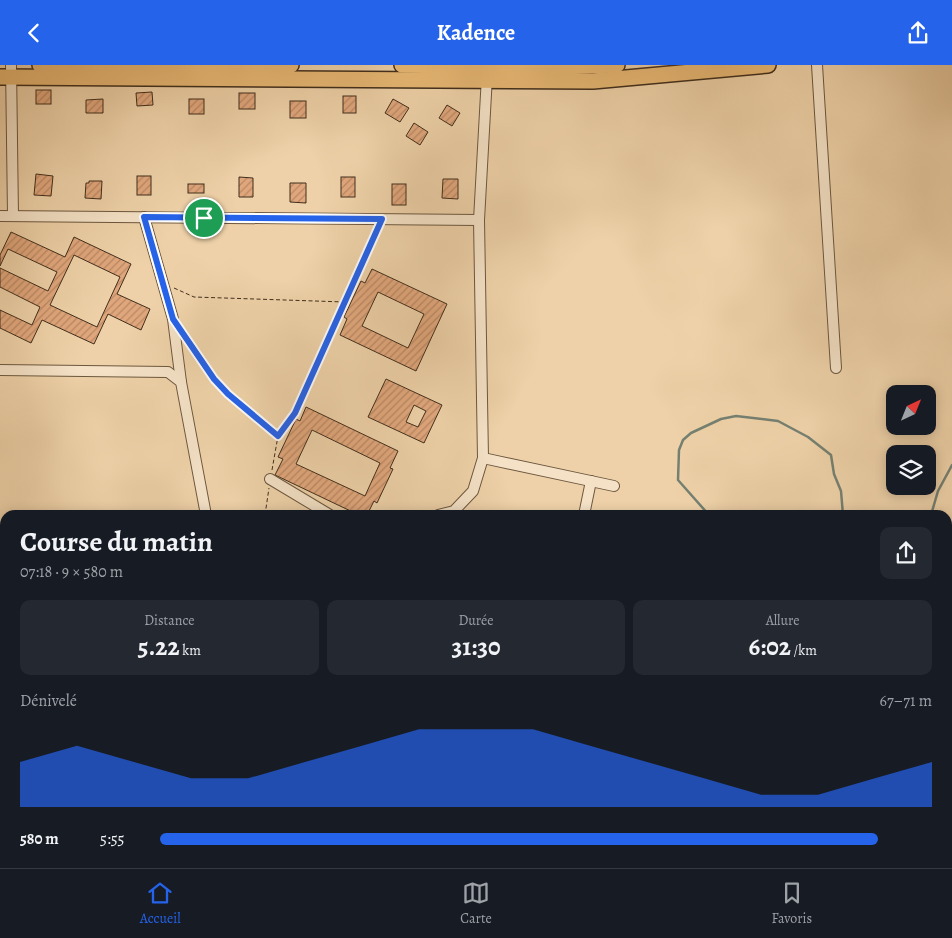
<!DOCTYPE html>
<html lang="fr">
<meta charset="utf-8">
<style>
body{margin:0;font-family:Alegreya,serif;background:#242831;color:#f1f3f6;height:100vh;display:flex;flex-direction:column;font-size:19px;white-space:nowrap}
*{box-sizing:border-box;margin:0}
p{font-size:16px;color:#9ea1a6}
.icon{flex:none;width:28px;height:28px;fill:none;stroke:currentColor;stroke-width:2;stroke-linecap:round;stroke-linejoin:round}
.map{position:relative;flex:1;overflow:hidden}
.details{position:absolute;left:0px;top:445px;width:952px;height:359px;display:flex;flex-direction:column;background:#171b24;border-radius:15px 15px 0 0;box-shadow:0 2px 12px #0003}
.details>*{flex:none}
.needle{width:32px;rotate:43deg}
.fabs{position:absolute;left:886px;top:320px;display:grid;gap:10px}
.fabs a{display:grid;place-items:center;width:50px;height:50px;border-radius:10px;background:#171b24;box-shadow:0 2px 12px #0003;font-size:25px}
.pin{position:absolute;display:grid;place-items:center;width:42px;height:42px;color:#fff;margin:-21px;border:2px solid #fff;border-radius:50%;box-shadow:0 1px 5px #0007}
.round{display:grid;place-items:center;flex:none;width:52px;height:52px;border-radius:10px;background:#242831}
.summary{display:flex;align-items:center;justify-content:space-between;height:85px;padding:0 20px}
h1{font-size:28px;font-weight:600;line-height:38px}
.metrics{display:grid;grid-template-columns:repeat(3,1fr);gap:8px;height:85px;padding:5px 20px}
.metrics div{display:grid;align-content:center;border-radius:10px;background:#242831;text-align:center}
.metrics b{font-size:25px;font-weight:600}
.metrics small{font-size:14px;font-weight:400}
.metrics p{font-size:14px}
.chart{height:140px;padding:10px 20px}
.chart p{display:flex;justify-content:space-between}
.chart svg{width:100%;height:90px;margin-top:5px;fill:#2563eb;opacity:.7}
ul{padding:0 20px;list-style:none;font-size:16px}
li{display:grid;grid-template-columns:80px 60px 1fr;align-items:center;height:38px}
li i{height:12px;border-radius:6px;background:#2563eb}
header{display:flex;justify-content:space-between;align-items:center;height:65px;padding:0 20px;background:#2563eb;color:#fff;font-size:22px;font-weight:600}
.menu{display:flex;justify-content:space-around;align-items:center;height:70px;border-top:1px solid #363941;background:#171b24;font-size:14px;color:#9ea1a6}
.menu a{display:grid;justify-items:center;gap:2px}
.menu .on{color:#2563eb}
.map>svg:first-child{display:block}
</style>
<header><svg class="icon" aria-label="back" viewBox="0 0 24 24"><path d="M15 5l-7 7 7 7"/></svg>Kadence<svg class="icon" aria-label="share" viewBox="0 0 24 24"><path d="M12 15V3M7 8l5-5 5 5M5 13v7h14v-7"/></svg></header>
<div class="map">
<svg width="952" height="803" viewBox="0 0 952 803">
<defs>
<pattern id="building-hatch" width="6" height="6" patternUnits="userSpaceOnUse" patternTransform="scale(1.25)"><rect width="6" height="6" fill="#e1a77c"/><path d="M-1 1l2-2M0 6l6-6M5 7l2-2" fill="none" stroke="#b88865"/></pattern>
</defs>
<rect width="100%" height="100%" fill="#eed1a8"/>
<filter id="stains"><feTurbulence type="fractalNoise" baseFrequency=".004" numOctaves="4"/><feColorMatrix values="0 0 0 0 .2 0 0 0 0 .09 0 0 0 0 .02 0 0 0 .5 -.17"/></filter>
<radialGradient id="worn" r=".72"><stop offset=".6" stop-color="#630" stop-opacity="0"/><stop offset="1" stop-color="#630" stop-opacity=".3"/></radialGradient>
<g fill="none" stroke-linecap="round" stroke-linejoin="round">
<g stroke="#758072" stroke-width="2.5">
<polyline points="709,450 678,415 679,385 683,375 691,368 721,354 736,351 778,356 808,372 831,390 834,409 841,426 843,450"/>
<polyline points="931,450 938,426 952,400"/>
<polyline points="272,803 272,799"/>
</g>
</g>
<g fill="url(#building-hatch)" stroke="#402e1c" fill-rule="evenodd">
<rect x="36" y="25" width="15" height="14"/>
<polygon points="152,27 153,40 137,41 136,28"/>
<rect x="239" y="28" width="16" height="16"/>
<rect x="343" y="31" width="13" height="17"/>
<polygon points="103,34 103,48 86,48 86,35"/>
<rect x="189" y="34" width="15" height="15"/>
<polygon points="393,34 409,43 400,57 385,48"/>
<rect x="290" y="36" width="16" height="17"/>
<polygon points="447,40 460,48 452,61 439,53"/>
<polygon points="414,58 428,67 420,80 406,71"/>
<polygon points="36,109 53,111 51,131 34,130"/>
<rect x="137" y="111" width="14" height="19"/>
<polygon points="239,112 253,113 253,132 239,132"/>
<rect x="341" y="112" width="14" height="20"/>
<polygon points="443,114 458,114 458,134 442,133"/>
<polygon points="89,116 102,116 101,134 85,133 86,118 89,118"/>
<polygon points="290,118 306,118 306,138 290,137"/>
<rect x="188" y="119" width="16" height="9"/>
<rect x="392" y="119" width="14" height="21"/>
<path d="M11 167 65 192 74 172 131 199 117 229 150 244 141 265 108 249 94 279 42 255 31 278 0 263V245L32 260 40 242 0 222V203L48 226 57 207 8 184 0 201V190ZM74 190 120 212 97 262 50 240Z"/>
<path d="M372 204 447 239 416 306 340 270 347 254 344 252 361 216 365 218ZM378 227 424 249 408 283 362 261Z"/>
<path d="M386 314 442 340 424 378 368 352ZM414 340 426 346 418 362 406 357Z"/>
<path d="M306 342 398 386 390 403 393 404 377 438 374 436 367 450H359L275 410 283 394 278 392 296 354 300 356ZM312 365 380 398 365 431 296 399Z"/>
<rect x="0" y="499" width="5" height="8"/>
</g>
<g fill="none" stroke-linecap="round" stroke-linejoin="round">
<g stroke="#6c573f" stroke-width="12">
<g id="minor">
<polyline points="11,0 13,151"/>
<polyline points="817,0 836,303"/>
<polyline points="0,151 479,155"/>
<polyline points="144,152 173,254 181,317"/>
<polyline points="0,305 168,307 181,317 206,450"/>
<polyline points="483,393 614,421"/>
<polyline points="270,414 330,450"/>
<polyline points="438,450 454,446 473,426 483,393 479,155 487,11"/>
<polyline points="584,450 591,416"/>
<polyline points="0,542 5,542"/>
<polyline points="318,799 319,803"/>
<polyline points="651,803 682,799"/>
</g>
</g>
<g stroke="#402e1c" stroke-width="18">
<g id="primary">
<polyline points="40,0 291,0"/>
<polyline points="402,0 530,3 617,0"/>
<polyline points="0,12 593,16 768,0"/>
</g>
</g>
<g stroke="#402e1c" stroke-width="1" stroke-dasharray="4 2.5" stroke-linecap="butt">
<polyline points="174,223 194,232 345,237"/>
<polyline points="185,271 214,314 229,329 276,370"/>
<polyline points="272,405 278,371 295,348 378,163"/>
<polyline points="265,450 269,423"/>
</g>
<use href="#minor" stroke="#f4e1c6" stroke-width="10"/>
<use href="#primary" stroke="#e7b874" stroke-width="15"/>
</g>
<g fill="none" stroke-linecap="round" stroke-linejoin="round">
<g stroke="#fff" stroke-width="10">
<polygon id="route" points="144,152 382,154 295,348 278,371 228,329 214,314 173,254"/>
</g>
<use href="#route" stroke="#2563eb" stroke-width="6"/>
</g>
<rect width="100%" height="100%" filter="url(#stains)"/>
<rect width="100%" height="100%" fill="url(#worn)"/>
</svg>
<div class="fabs">
<a><svg class="needle" viewBox="-14 -14 28 28"><path d="M0-13l5 13h-10z" fill="#e53935"/><path d="M0 13l5-13h-10z" fill="#9ea1a6"/></svg></a>
<a><svg class="icon" aria-label="layers" viewBox="0 0 24 24"><path d="M12 4l9 5-9 5-9-5zM3 14l9 5 9-5"/></svg></a>
</div>
<div class="pin" style="left:204px;top:153px;background:#1e9e55"><svg class="icon" aria-label="arrive" viewBox="0 0 24 24"><path d="M6 21V4h12l-3 4 3 4H6"/></svg></div>
<section class="details">
<div class="summary"><div><h1>Course du matin</h1><p>07:18 · 9 × 580 m</p></div><a class="round"><svg class="icon" aria-label="share" viewBox="0 0 24 24"><path d="M12 15V3M7 8l5-5 5 5M5 13v7h14v-7"/></svg></a></div>
<div class="metrics">
<div><p>Distance</p><b>5.22<small> km</small></b></div>
<div><p>Durée</p><b>31:30</b></div>
<div><p>Allure</p><b>6:02<small> /km</small></b></div>
</div>
<div class="chart"><p><span>Dénivelé</span>67–71 m</p>
<svg viewBox="0 0 160 44" preserveAspectRatio="none"><path d="M0 44V22L10 14L20 22L30 30L40 30L50 22L60 14L70 6L80 6L90 6L100 14L110 22L120 30L130 38L140 38L150 30L160 22V44z"/></svg>
</div>
<ul>
<li><b>580 m</b>5:55<i style="width:93%"></i></li>
</ul>
</section>
</div>
<nav class="menu">
<a class="on"><svg class="icon" aria-label="home" viewBox="0 0 24 24"><path d="M3 11l9-7 9 7M6 9v11h12V9"/></svg>Accueil</a>
<a><svg class="icon" aria-label="map" viewBox="0 0 24 24"><path d="M3 6l6-2 6 2 6-2v14l-6 2-6-2-6 2zM9 4v14M15 6v14"/></svg>Carte</a>
<a><svg class="icon" aria-label="saved" viewBox="0 0 24 24"><path d="M7 4h10v16l-5-4-5 4z"/></svg>Favoris</a>
</nav>
